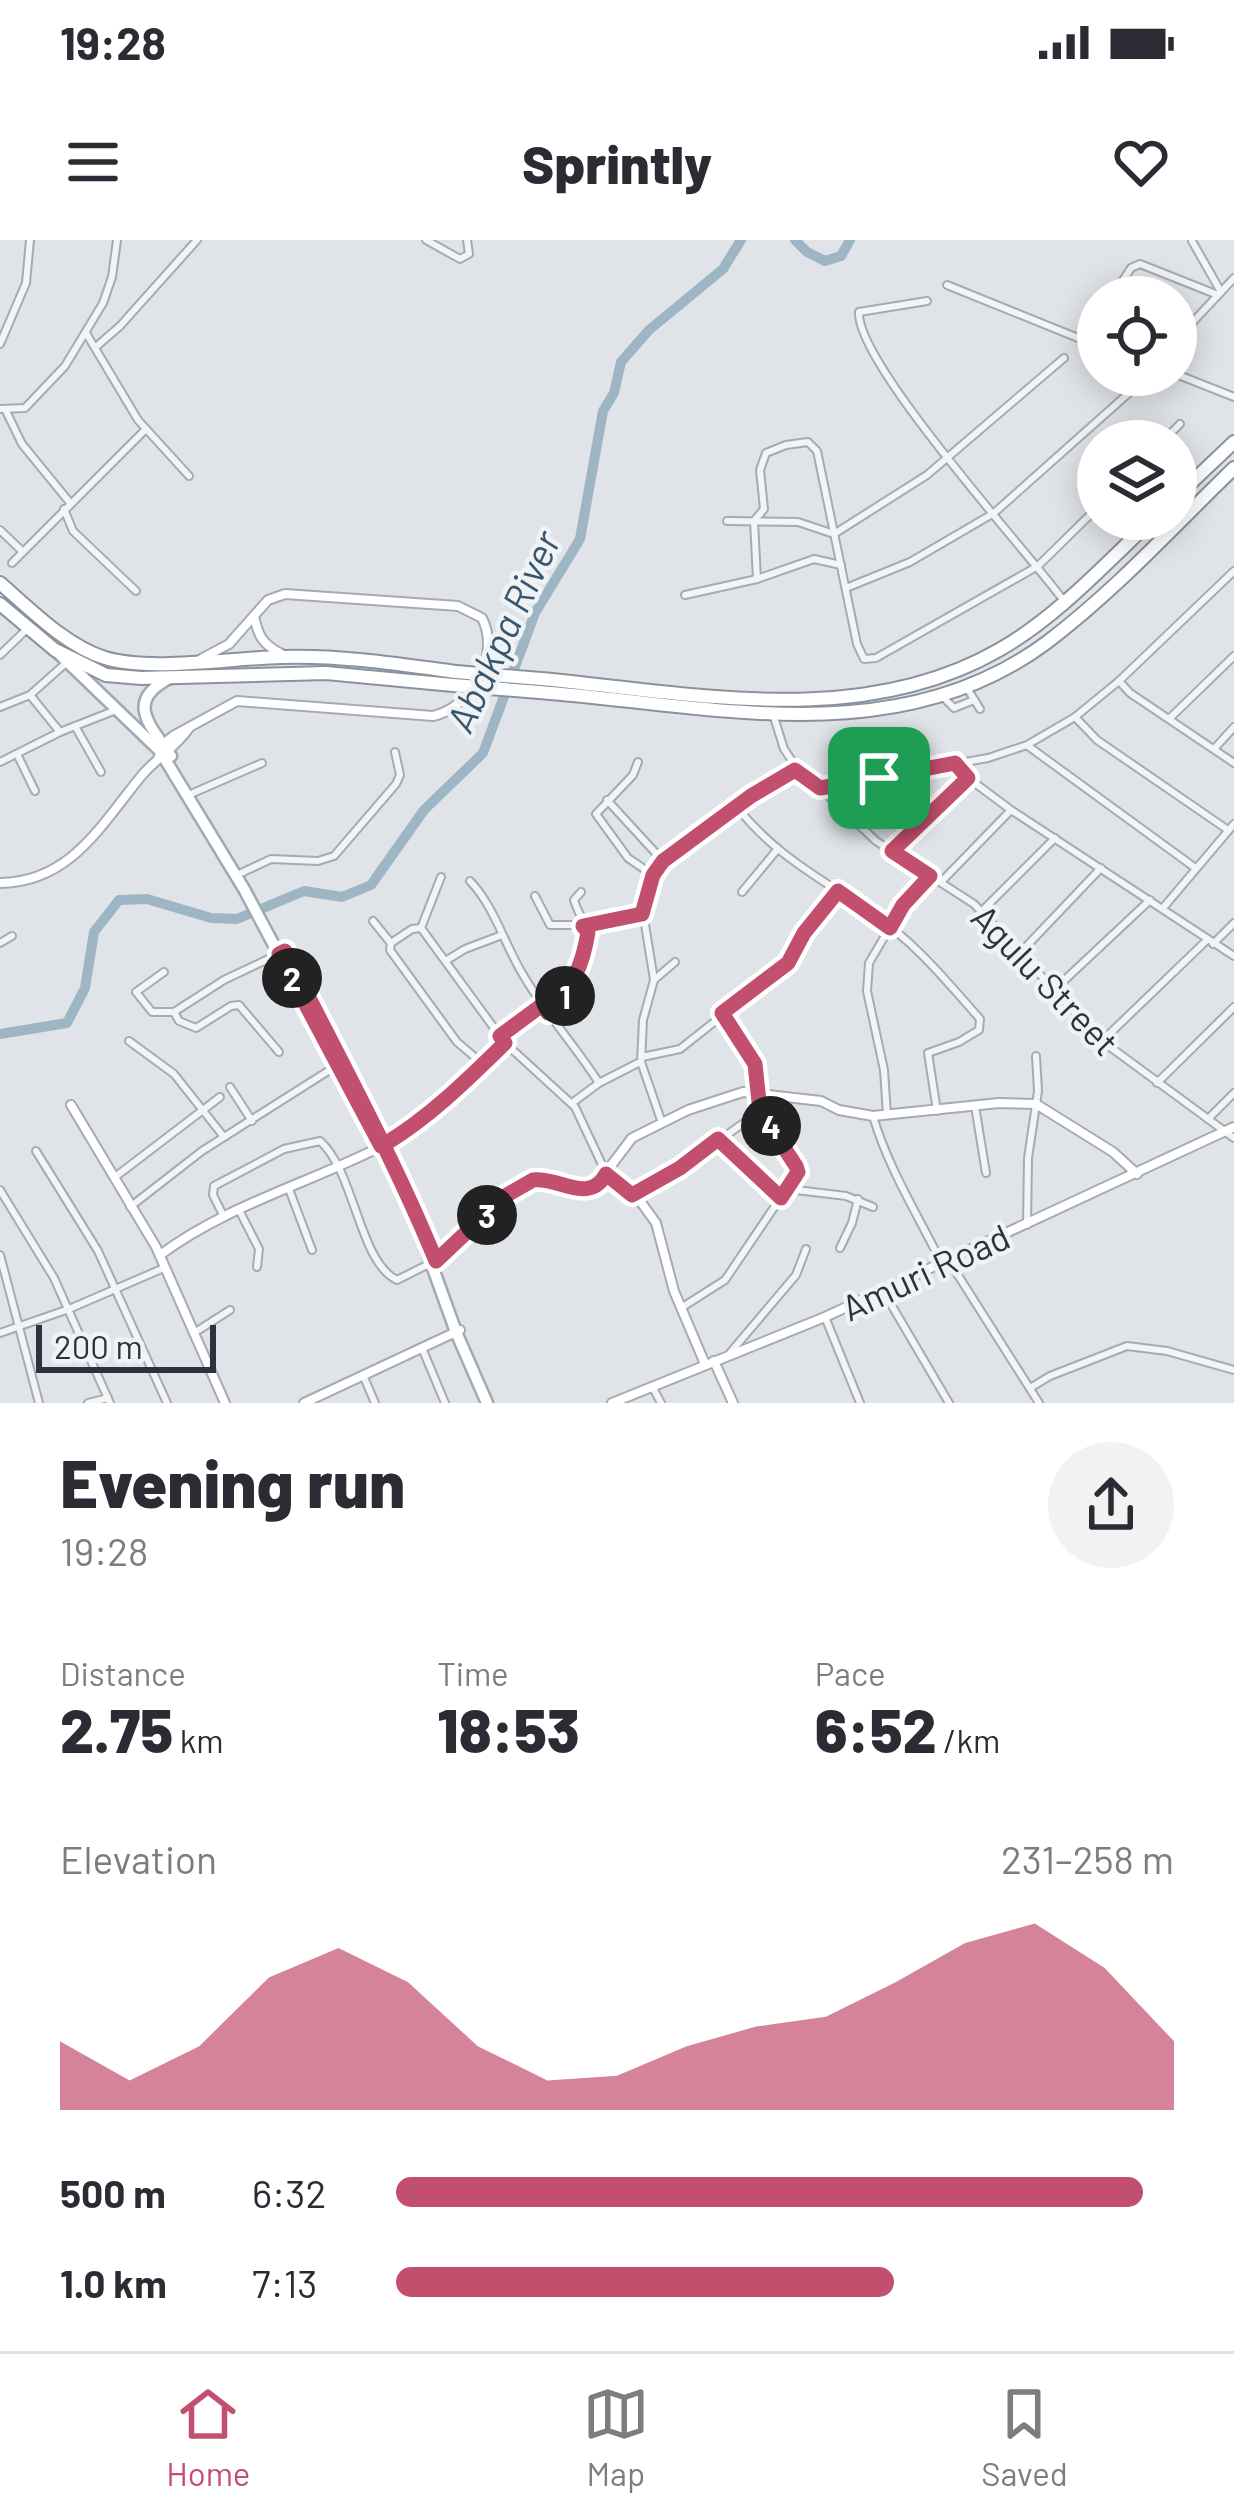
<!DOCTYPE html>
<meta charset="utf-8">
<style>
body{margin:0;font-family:Barlow,sans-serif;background:#f2f2f3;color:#2b2b33;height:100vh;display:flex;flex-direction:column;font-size:45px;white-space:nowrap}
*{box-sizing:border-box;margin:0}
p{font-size:39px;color:#7c7c81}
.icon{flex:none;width:66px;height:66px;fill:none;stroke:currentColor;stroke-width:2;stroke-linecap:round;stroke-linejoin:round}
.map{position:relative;height:1163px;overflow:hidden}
.sheet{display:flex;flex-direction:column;background:#fff;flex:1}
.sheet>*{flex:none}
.fabs{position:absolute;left:1077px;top:36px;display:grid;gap:24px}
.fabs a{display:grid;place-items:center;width:120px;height:120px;border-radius:50%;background:#fff;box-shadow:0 6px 30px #0003;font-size:60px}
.scale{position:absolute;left:36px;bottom:30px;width:180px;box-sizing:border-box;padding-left:12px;border:6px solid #2a333e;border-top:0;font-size:33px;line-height:42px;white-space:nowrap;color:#2a333e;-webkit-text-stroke:9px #eff3f5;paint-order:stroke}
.pin{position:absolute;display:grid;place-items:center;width:102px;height:102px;color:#fff;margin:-51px;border-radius:24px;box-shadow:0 6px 18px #0006}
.km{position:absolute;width:60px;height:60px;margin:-30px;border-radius:50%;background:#222;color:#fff;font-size:33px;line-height:60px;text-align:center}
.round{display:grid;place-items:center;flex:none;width:126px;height:126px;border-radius:63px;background:#f2f2f3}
.overview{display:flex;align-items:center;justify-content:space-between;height:204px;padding:0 60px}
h1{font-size:66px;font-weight:800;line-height:90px}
.stats{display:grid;grid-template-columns:repeat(3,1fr);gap:18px;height:204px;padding:12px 60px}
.stats div{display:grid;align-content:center}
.stats b{font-size:60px;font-weight:800}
.stats small{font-size:33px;font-weight:400}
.stats p{font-size:33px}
.chart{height:336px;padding:24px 60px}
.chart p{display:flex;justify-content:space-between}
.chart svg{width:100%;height:216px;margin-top:12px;fill:#c24f6e;opacity:.7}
ul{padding:0 60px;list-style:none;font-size:39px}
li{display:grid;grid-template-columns:192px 144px 1fr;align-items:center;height:90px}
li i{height:30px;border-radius:15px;background:#c24f6e}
.status{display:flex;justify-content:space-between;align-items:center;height:84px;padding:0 60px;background:#fff;direction:ltr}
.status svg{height:33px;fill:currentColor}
header{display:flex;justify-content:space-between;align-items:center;height:156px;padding:0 60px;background:#fff;font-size:54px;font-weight:800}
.menu{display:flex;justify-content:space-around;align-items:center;height:168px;border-top:3px solid #e1e1e2;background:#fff;font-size:33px;color:#7c7c81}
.menu a{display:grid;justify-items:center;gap:6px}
.menu .on{color:#c24f6e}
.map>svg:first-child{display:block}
</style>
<div class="status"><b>19:28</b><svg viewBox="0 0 49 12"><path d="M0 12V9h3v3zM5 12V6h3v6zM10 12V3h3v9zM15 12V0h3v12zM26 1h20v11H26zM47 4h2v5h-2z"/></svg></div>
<header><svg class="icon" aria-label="menu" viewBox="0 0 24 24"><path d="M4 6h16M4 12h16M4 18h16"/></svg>Sprintly<svg class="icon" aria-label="heart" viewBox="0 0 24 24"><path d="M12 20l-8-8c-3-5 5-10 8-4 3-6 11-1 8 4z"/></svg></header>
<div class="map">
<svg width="1234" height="1163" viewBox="0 0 1234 1163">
<rect width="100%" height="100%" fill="#e0e4e8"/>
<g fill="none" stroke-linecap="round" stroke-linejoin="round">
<g stroke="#9eb5c5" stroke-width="10">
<polyline points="795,0 807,12 825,21 841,16 850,0"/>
<polyline points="0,794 67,783 85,748 94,692 119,660 147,659 211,678 237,679 304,651 342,657 371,645 424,570 483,513 535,373 580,299 603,171 614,153 621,122 649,90 723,29 741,0"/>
</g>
<g stroke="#a6abb2" stroke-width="10">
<g id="street">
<polyline points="426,0 460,19 469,14 467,0"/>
<polyline points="1192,1 1221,52"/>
<polyline points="947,45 1098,106"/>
<polyline points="1112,57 1131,28 1140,24 1218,55"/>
<path d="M927 61 859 72C856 123 1026 310 1064 361"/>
<polyline points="86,93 138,180 189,236"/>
<polyline points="1083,100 1098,78"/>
<polyline points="1176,100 1234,38"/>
<polyline points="0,104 26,43 30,0"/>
<polyline points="97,106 120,86 197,0"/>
<polyline points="1176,134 1234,157"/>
<polyline points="0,169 25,168 65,126 103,63 112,37 117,0"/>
<polyline points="6,171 22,204 71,264"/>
<polyline points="1163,201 1180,184"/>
<polyline points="64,269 73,291 136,351"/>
<polyline points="727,281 798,282 834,294"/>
<polyline points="0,290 22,311"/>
<polyline points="834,294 927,235 1064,118"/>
<polyline points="12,323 146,189"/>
<polyline points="757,339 754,281 764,269 760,230 766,213 786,205 808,202 817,211 857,404 864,419 876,418 1038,326 1098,267"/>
<polyline points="846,348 910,322 994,273 1139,144"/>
<polyline points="685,355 757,339 814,319 841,325"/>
<polyline points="0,415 28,388"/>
<polyline points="1119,441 1130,453 1234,523"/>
<polyline points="967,448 980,469"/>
<polyline points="30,455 60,492"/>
<polyline points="943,457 954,468 974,460"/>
<polyline points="0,467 30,455 66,423"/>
<polyline points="773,474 784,509 805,540 820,548 876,601 974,664 1102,801 1234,898"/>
<polyline points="1075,477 1097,500 1228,590"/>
<polyline points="1170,478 1234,416"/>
<polyline points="75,486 101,532"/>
<polyline points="1028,506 1194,627"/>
<polyline points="1214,509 1234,487"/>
<polyline points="17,514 35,551"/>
<polyline points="0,522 60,492 116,470"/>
<polyline points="638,522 633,535 596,574 628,618 653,635"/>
<polyline points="956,524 968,538 1011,570 1234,716"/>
<polyline points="820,548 988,518 1027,505 1075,477 1119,441 1234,331"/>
<polyline points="193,553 262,523"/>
<polyline points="607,560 663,621"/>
<path d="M737 567C775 616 824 640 874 675 915 702 948 743 980 779L979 790 959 802 928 813 937 871"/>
<polyline points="893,612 968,539"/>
<polyline points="237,635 271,619 318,621 334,616 396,544 400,535 395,512"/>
<path d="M470 641C494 666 504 703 522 733 544 772 575 805 599 843"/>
<polyline points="942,641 1010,571"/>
<polyline points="742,652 776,611"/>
<polyline points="535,656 550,685 591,685 642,674"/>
<polyline points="1163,668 1234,584"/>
<polyline points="982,671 1055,598"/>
<polyline points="373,681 390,702"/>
<polyline points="421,688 441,637"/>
<polyline points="0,703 12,696"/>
<polyline points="1213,704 1234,683"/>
<polyline points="1019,714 1101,628"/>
<polyline points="447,720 465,709 502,695"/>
<polyline points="164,732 136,752 152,772 174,772 224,740 285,711"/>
<polyline points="654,740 675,722"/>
<polyline points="1054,750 1150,660"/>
<polyline points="174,772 179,781 196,788 231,766 239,765 279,812"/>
<path d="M549 773C568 755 589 724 587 696 587 686 577 671 574 660L581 652"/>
<polyline points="500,797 541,766"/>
<polyline points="129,801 174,834 224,897"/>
<polyline points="1102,801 1207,700"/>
<polyline points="642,817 680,809 775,734 796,713 804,693 838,651"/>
<polyline points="483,824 457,802 390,710 391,703 412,689 421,688 505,803 575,867 606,933"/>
<polyline points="1157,843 1234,767"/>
<polyline points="230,847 252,881"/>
<polyline points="572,863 599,843 640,822"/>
<polyline points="975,866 986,933"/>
<polyline points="887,875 884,830 867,751 869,723 903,665 930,637"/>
<path d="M873 876C888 928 918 975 942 1024"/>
<polyline points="1208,879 1234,853"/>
<polyline points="662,883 641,822 643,780 654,740 642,666 653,635 663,621 706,589 795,529"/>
<polyline points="719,899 781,958"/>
<polyline points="385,904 451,857 505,803"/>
<polyline points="36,911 98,1011 167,1163"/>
<polyline points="115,937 220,857"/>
<polyline points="289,949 312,1010"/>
<polyline points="788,949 846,956 873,967"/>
<polyline points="0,950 54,1038 110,1163"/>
<polyline points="633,954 680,929 760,871"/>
<polyline points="130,967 202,911 344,821"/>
<polyline points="239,970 259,1009 257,1027"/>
<path d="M224 977 213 955 214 946 284 909 320 901C355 932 359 1022 397 1040L429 1024"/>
<polyline points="1027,985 1028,918 1038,851 1036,816"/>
<polyline points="840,1008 852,983 858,959"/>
<polyline points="0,1015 39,1163"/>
<polyline points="949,1021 1039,1163"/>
<polyline points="882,1049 949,1163"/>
<polyline points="681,1068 725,1040 798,932 793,917 760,871 755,824 722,773"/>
<polyline points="825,1077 860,1163"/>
<polyline points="0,1093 69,1069 164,1028"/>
<polyline points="194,1093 230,1070"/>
<polyline points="422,1108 445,1163"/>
<polyline points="730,1113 796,1035 806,1009"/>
<polyline points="363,1135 375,1163"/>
<polyline points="652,1146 661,1163"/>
<polyline points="1030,1148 1050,1136 1127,1106 1167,1111 1234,1130"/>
<polyline points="88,1163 108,1158"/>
</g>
</g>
<g stroke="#a6abb2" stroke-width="12">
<g id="secondary">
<path d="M254 376C258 396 263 405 282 414"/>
<path d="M158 519 163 504 173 496 237 461 433 476C472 467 501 415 482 378L458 366 285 354 268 360 229 404 201 419"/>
<path d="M0 643C72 642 102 583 143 534 158 517 176 507 189 488"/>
<polyline points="71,865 156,1007 225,1163"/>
<polyline points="606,934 638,958 656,983 674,1051 705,1124"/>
<path d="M160 1015C227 965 310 943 384 905"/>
<path d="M436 1021C465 1001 503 943 539 939 558 937 574 952 594 948L632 898 688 870 743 852 821 861 839 870 873 876 999 863 1036 864 1113 912 1137 934"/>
<polyline points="714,1121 733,1163"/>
<polyline points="304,1163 460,1090"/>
<polyline points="612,1163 825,1077 1234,887"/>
</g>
</g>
<g stroke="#a0aab2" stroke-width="15">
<g id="primary">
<polyline points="55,410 160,511 244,649 381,906 421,995 456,1092 487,1163"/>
<path d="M171 516C149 484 124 460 172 437"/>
</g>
</g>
<g stroke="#89939d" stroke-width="16">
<g id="highway">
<polyline points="1176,257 1234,202"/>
<path d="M0 343C30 369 66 406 105 418 151 432 231 418 281 417 339 415 398 424 456 432"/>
<polyline points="0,364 55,410 106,435 141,438 326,433 453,445"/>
<path d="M541 439C692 453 860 490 999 410 1057 377 1105 324 1153 279"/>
<path d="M539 452C710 465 896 514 1046 403 1114 352 1173 287 1234 228"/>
</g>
</g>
<use href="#street" stroke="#f2f4f6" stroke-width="6"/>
<use href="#secondary" stroke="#fff" stroke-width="8"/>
<use href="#primary" stroke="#fff" stroke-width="10"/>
<use href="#highway" stroke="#fff" stroke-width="12"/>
<g stroke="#89939d" stroke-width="16" stroke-linecap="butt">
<g id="highway-bridge">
<polyline points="456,432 541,439"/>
<polyline points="453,445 539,452"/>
</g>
</g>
<use href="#highway-bridge" stroke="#fff" stroke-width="12"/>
</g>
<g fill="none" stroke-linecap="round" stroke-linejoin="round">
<g stroke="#fff" stroke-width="24">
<path id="route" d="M879 538 820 548 795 530 751 556 663 621 653 635 642 674 583 686 588 692C583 724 572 750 548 773L542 765 500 796 505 803C467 840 431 876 385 904L381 906 279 714 285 711C337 814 392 914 436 1021L505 956 533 940C560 937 589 965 606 934L632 955 680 928 718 899 781 958 798 932 796 926 760 871 755 824 722 773 788 723 804 693 838 651 890 688 903 665 930 636 892 611 968 538 955 523 879 538"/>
</g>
<use href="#route" stroke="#c24f6e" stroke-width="15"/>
</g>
<g text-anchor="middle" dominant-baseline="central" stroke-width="9" stroke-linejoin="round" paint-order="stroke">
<g font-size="36" fill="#2a333e" stroke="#eff3f5">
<text transform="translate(1046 739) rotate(46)">Agulu Street</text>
<text transform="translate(925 1031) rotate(-25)">Amuri Road</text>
</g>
<g font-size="39" font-style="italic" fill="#38566e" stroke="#eff3f5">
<text transform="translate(502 391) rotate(-65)">Abakpa River</text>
</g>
</g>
</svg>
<div class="fabs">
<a><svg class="icon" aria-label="locate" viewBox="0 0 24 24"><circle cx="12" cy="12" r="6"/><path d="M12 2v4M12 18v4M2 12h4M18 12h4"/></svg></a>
<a><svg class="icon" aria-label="layers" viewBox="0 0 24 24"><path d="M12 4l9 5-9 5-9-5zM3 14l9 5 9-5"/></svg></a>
</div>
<div class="scale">200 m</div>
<div class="pin" style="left:879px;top:538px;background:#1e9e55"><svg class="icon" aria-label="arrive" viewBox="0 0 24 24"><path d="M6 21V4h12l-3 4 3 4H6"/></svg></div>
<b class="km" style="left:565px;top:756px">1</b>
<b class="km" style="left:292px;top:738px">2</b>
<b class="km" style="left:487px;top:975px">3</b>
<b class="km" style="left:771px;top:886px">4</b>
</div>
<section class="sheet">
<div class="overview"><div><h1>Evening run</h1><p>19:28</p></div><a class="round"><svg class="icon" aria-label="share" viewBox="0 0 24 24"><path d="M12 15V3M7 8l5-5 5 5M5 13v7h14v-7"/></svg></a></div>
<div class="stats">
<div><p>Distance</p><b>2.75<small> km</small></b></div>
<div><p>Time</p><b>18:53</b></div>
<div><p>Pace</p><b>6:52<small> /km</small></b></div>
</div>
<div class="chart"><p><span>Elevation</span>231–258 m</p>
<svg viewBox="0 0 160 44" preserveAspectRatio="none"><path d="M0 44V30L10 38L20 31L30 17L40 11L50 18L60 31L70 38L80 37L90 31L100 27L110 25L120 18L130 10L140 6L150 15L160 30V44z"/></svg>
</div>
<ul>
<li><b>500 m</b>6:32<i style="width:96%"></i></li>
<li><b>1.0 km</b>7:13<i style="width:64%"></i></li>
</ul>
</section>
<nav class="menu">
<a class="on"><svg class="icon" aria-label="home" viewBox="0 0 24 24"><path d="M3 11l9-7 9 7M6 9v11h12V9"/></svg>Home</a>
<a><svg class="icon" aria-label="map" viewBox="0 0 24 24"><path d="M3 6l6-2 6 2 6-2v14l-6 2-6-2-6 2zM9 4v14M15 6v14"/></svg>Map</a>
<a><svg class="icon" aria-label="saved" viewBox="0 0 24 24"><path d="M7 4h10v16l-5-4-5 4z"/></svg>Saved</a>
</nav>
